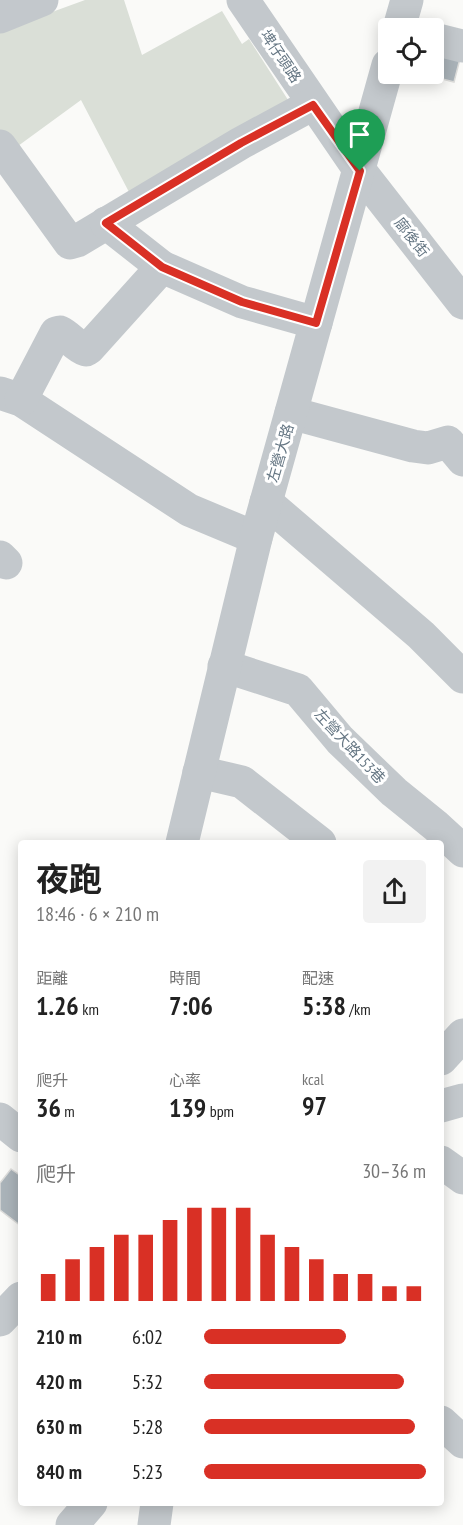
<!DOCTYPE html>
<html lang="zh-TW">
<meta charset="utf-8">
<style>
body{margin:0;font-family:"PT Sans Narrow","Noto Sans TC",sans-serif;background:#f2f2f2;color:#222;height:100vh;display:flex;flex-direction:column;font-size:22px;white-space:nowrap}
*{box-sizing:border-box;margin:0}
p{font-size:20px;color:#767676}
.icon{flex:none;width:33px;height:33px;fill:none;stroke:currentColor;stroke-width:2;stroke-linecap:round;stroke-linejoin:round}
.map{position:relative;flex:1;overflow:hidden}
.side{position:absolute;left:18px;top:840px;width:426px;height:666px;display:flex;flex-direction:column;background:#fff;border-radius:6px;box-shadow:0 3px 15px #0003}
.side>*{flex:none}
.controls{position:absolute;left:378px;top:18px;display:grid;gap:12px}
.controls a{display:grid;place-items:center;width:66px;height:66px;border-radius:6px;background:#fff;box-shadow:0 3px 15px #0003;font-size:30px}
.pin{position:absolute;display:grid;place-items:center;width:51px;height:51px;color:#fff;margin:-62px -26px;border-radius:50% 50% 50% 0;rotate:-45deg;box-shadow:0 0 6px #0007}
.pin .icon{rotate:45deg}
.round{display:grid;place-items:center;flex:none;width:63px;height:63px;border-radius:6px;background:#f2f2f2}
.headline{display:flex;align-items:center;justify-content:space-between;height:102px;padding:0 18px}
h1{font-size:33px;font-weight:700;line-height:45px}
.metrics{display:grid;grid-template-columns:repeat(3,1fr);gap:9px;height:102px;padding:6px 18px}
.metrics div{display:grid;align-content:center}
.metrics b{font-size:26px;font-weight:700}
.metrics small{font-size:16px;font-weight:400}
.metrics p{font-size:16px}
.chart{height:168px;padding:12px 18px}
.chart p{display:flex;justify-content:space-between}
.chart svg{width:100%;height:108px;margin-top:6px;stroke:#d93025;stroke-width:6}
ul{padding:0 18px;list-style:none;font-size:20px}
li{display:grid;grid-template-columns:96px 72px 1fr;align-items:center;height:45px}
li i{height:15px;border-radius:8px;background:#d93025}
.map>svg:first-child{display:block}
</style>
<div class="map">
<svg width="463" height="1525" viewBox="0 0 463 1525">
<rect width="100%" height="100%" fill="#fafaf8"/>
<polygon fill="#dadfd7" points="85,0 124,0 142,55 222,11 242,44 249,39 290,103 130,194 81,100 18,146 0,132 0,31"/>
<g fill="#aab3b9" stroke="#dcdcda" stroke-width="1.5">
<polygon points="434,43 462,51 454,82 423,74 434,74"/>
<polygon points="11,1169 21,1176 21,1226 0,1210 0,1183"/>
</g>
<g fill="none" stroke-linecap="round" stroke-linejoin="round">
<g stroke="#c3c8cc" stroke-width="33">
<polyline points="243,0 360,171 463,303"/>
<polyline points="0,17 42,0"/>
<polyline points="399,28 407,0"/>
<polyline points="434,39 462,46"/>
<polyline points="0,146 70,243 77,241 241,143 313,104"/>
<polyline points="106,223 162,267 242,302 316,323"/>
<polyline points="0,393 21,400 189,510 256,538"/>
<path d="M21 400 56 333 60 332C69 336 76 347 86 350L89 348 162 267"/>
<polyline points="291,413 413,446 428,448 448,442 463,460"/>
<polyline points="266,502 421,635 463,677"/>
<polyline points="0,557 6,563"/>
<polyline points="224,666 298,690 340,740 394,792 436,826 463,851"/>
<polyline points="199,772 242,782 320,843"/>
<polyline points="182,843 256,538 388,65"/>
<polyline points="441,1059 463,1035"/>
<polyline points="441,1106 463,1100"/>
<polyline points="0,1119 21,1136"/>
<polyline points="441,1162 463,1178"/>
<polyline points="0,1320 21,1298"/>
<polyline points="441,1422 463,1442"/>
<polyline points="72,1525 91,1503"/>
<polyline points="154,1525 157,1503"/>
</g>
</g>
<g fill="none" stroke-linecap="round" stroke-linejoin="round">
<g stroke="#fff" stroke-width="12">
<polygon id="route" points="313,105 360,171 316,323 242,302 162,267 106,223 241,143"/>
</g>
<use href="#route" stroke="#d93025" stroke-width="8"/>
</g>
<g text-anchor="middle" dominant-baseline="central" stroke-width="6" stroke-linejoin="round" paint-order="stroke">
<g font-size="15" fill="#657683" stroke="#fff">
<text transform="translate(281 56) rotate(56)">埤仔頭路</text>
<text transform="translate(412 237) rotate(52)">廍後街</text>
<text transform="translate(280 453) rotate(-74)">左營大路</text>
<text transform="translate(350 746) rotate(47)">左營大路153巷</text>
</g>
</g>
</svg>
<div class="controls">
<a><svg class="icon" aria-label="locate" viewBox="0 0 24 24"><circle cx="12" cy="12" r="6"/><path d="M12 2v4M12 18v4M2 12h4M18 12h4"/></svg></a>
</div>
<div class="pin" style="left:360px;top:171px;background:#1e9e55"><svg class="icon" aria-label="arrive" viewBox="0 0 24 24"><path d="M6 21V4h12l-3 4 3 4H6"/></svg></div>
<section class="side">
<div class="headline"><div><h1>夜跑</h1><p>18:46 · 6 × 210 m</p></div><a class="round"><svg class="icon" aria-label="share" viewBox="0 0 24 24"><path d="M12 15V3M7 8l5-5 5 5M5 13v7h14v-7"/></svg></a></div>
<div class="metrics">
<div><p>距離</p><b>1.26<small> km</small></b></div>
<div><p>時間</p><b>7:06</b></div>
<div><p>配速</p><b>5:38<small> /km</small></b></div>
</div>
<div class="metrics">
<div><p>爬升</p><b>36<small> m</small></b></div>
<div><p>心率</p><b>139<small> bpm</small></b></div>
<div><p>kcal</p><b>97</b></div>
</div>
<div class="chart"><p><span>爬升</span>30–36 m</p>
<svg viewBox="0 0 160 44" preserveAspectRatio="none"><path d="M5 44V33M15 44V27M25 44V22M35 44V17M45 44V17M55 44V11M65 44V6M75 44V6M85 44V6M95 44V17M105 44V22M115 44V27M125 44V33M135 44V33M145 44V38M155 44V38"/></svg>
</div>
<ul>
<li><b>210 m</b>6:02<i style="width:64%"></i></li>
<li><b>420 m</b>5:32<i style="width:90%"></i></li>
<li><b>630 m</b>5:28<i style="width:95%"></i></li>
<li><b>840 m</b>5:23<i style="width:100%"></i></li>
</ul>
</section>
</div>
